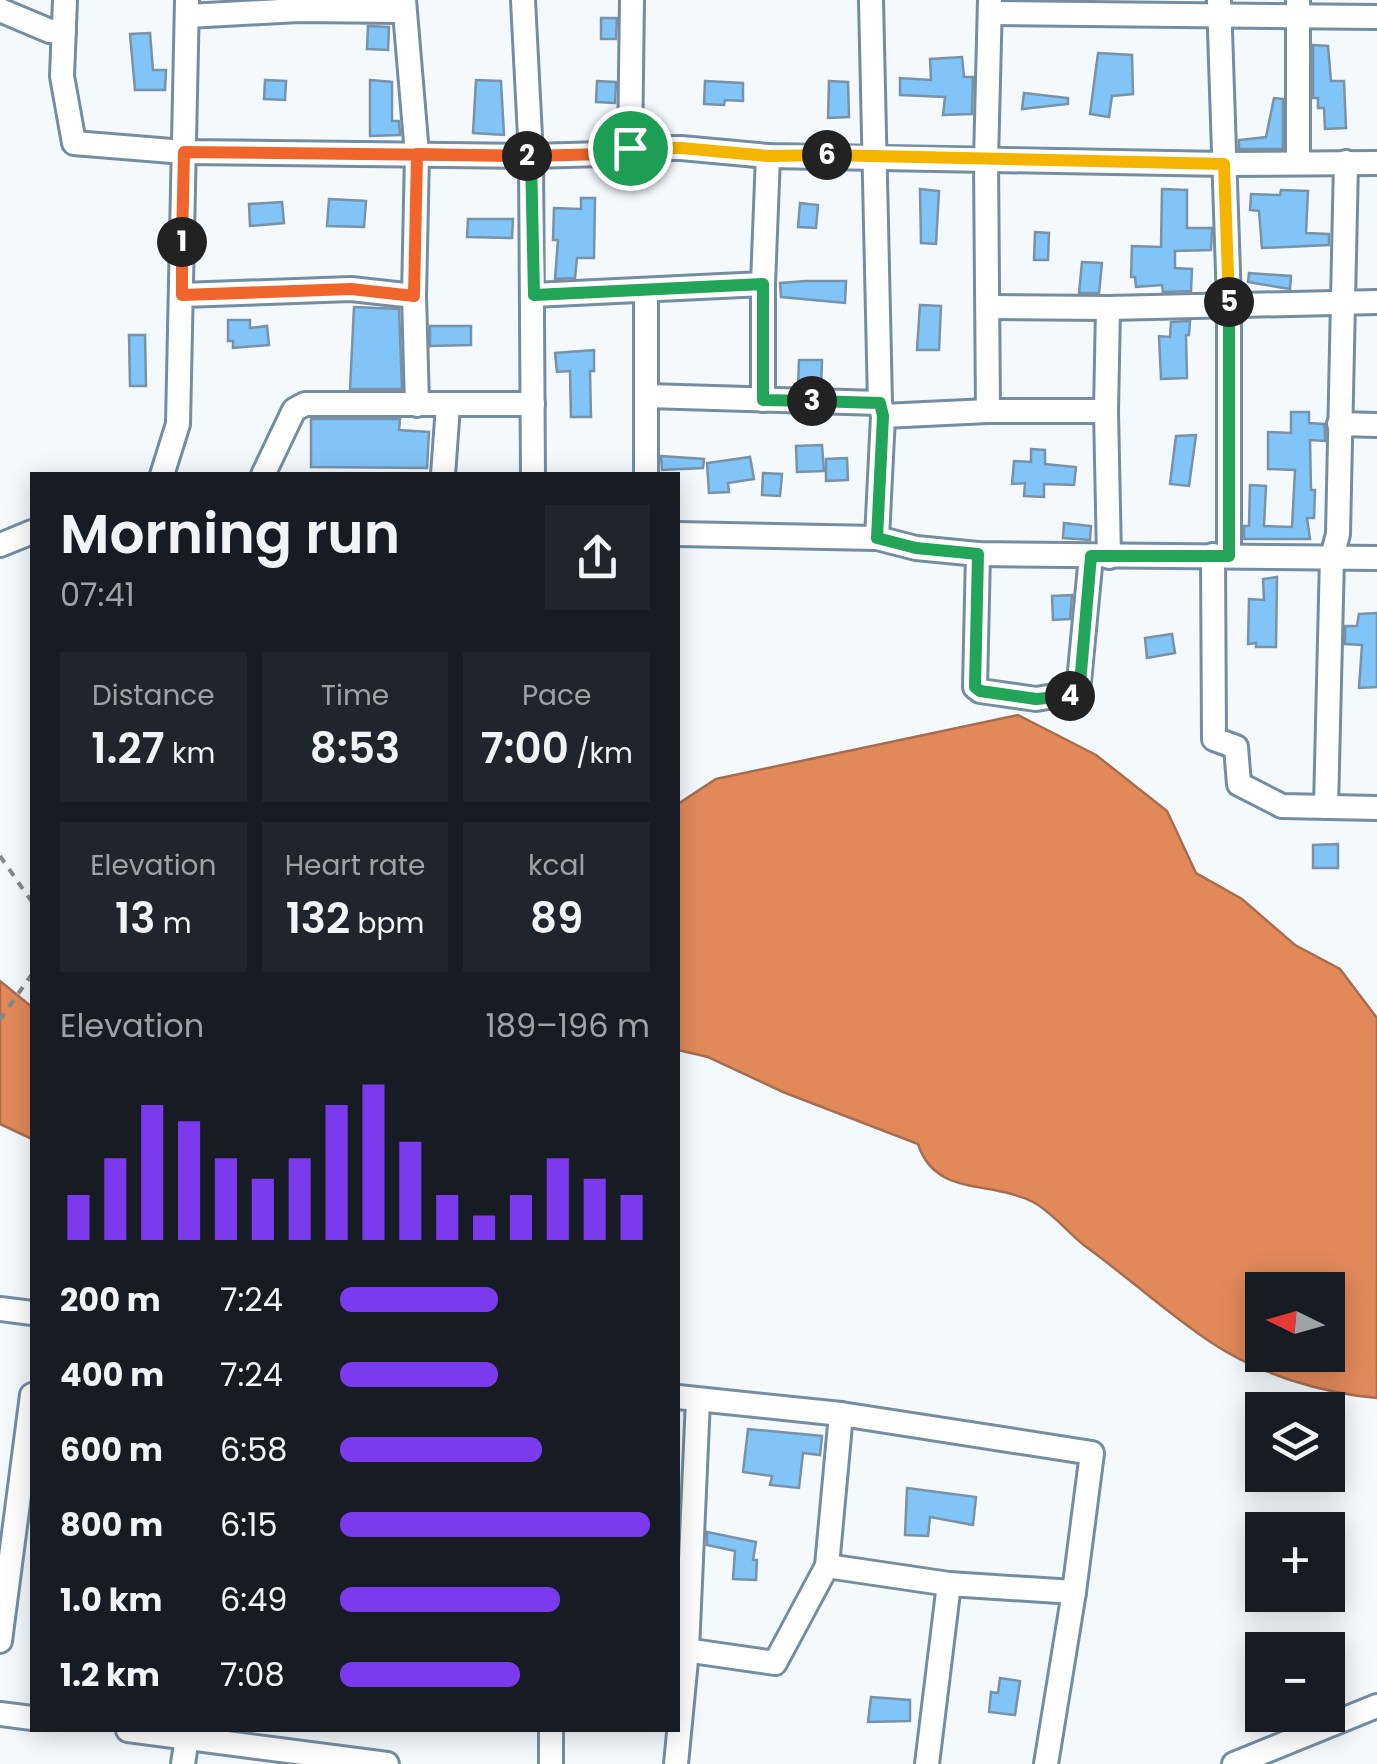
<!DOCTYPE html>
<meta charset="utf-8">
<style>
body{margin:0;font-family:Poppins,sans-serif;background:#20242c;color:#f1f3f6;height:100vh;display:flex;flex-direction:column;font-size:38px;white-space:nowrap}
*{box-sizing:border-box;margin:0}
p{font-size:32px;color:#9ea1a6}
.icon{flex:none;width:55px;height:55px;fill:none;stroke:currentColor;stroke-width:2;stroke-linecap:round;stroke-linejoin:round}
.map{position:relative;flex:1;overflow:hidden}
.details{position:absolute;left:30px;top:472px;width:650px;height:1260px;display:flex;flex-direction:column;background:#171b24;border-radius:0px;box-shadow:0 5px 25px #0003}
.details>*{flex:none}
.needle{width:65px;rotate:275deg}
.tools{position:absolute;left:1245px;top:1272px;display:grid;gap:20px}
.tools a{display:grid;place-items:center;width:100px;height:100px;border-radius:0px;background:#171b24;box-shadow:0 5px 25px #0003;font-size:50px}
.pin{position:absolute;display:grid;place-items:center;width:85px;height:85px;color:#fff;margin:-42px;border:5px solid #fff;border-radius:50%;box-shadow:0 2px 10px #0007}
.km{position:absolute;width:50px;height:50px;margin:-25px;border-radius:50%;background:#222;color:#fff;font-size:28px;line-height:50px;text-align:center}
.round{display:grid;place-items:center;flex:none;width:105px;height:105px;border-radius:0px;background:#20242c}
.summary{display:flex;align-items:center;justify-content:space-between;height:170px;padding:0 30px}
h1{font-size:55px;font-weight:600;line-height:75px}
.stats{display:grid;grid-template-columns:repeat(3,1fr);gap:15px;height:170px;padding:10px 30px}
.stats div{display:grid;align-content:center;border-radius:0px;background:#20242c;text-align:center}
.stats b{font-size:42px;font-weight:600}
.stats small{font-size:28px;font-weight:400}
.stats p{font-size:28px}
.chart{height:280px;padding:20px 30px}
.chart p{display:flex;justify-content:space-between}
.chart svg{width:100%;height:180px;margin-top:10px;stroke:#7c3aed;stroke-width:6}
ul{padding:0 30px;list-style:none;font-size:32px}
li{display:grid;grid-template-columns:160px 120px 1fr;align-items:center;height:75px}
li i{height:25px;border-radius:12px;background:#7c3aed}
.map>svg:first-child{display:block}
</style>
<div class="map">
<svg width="1377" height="1764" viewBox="0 0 1377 1764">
<rect width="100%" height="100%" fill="#f3f9fd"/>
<g fill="#e2895a" stroke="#a86c4e" stroke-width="2.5" fill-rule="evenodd">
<path d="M1018 715 1096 755 1167 811 1196 873 1242 899 1295 945 1340 969 1377 1018V1398C1321 1393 1259 1374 1212 1343 1168 1314 1128 1277 1085 1246 1068 1233 1052 1212 1033 1202 990 1180 935 1197 918 1144L783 1092 708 1057 678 1050V804L716 779ZM1262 1290H1328V1355H1262Z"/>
<polygon points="0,981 32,1007 32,1139 0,1124"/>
</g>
<g fill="#81c4f8" stroke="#7992a7" stroke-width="2.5">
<polygon points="601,18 617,18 616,39 601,39"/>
<polygon points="368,26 389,27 388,50 367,49"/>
<polygon points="150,33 153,70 166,70 165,90 135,90 130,34"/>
<polygon points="1313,45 1328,46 1331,81 1344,81 1346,128 1325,129 1324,108 1318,108 1318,98 1313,98"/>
<polygon points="1098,53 1132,55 1133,94 1112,96 1109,117 1090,114"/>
<polygon points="962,57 964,77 973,77 972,114 943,115 945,97 900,95 900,78 931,80 930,59"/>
<polygon points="265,80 286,81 285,100 264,99"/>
<polygon points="370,80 392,82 392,121 399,121 400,135 370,136"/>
<polygon points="476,80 501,81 504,135 473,133"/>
<polygon points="597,81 616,82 615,103 596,102"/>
<polygon points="705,81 743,83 743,101 725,100 724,105 704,104"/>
<polygon points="829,81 848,82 849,117 828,118"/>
<polygon points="1024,93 1068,98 1068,104 1022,109"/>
<polygon points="1274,98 1283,99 1283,149 1239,149 1239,140 1266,137"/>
<polygon points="920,189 939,191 936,244 921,243"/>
<polygon points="1162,189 1187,190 1187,228 1212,228 1211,250 1175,251 1175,268 1192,269 1191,291 1163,292 1162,285 1136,287 1135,277 1131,277 1132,246 1161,247"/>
<polygon points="1281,190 1308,191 1306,233 1329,234 1329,245 1262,248 1259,211 1250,210 1251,194 1280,195"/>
<polygon points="581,198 595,198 594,258 577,258 575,278 555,279 558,240 553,240 554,208 581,209"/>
<polygon points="329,199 366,201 364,227 327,226"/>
<polygon points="282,202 284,223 250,226 249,204"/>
<polygon points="800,203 818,205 816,228 798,227"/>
<polygon points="468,219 513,219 512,238 467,237"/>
<polygon points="1035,232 1049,233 1048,260 1034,260"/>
<polygon points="1082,262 1102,263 1099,293 1079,293"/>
<polygon points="1249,273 1291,276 1290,289 1248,282"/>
<polygon points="806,281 846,281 845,303 781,297 780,283"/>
<polygon points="920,305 941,306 939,350 917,350"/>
<polygon points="354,307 399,309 402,389 350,389"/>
<polygon points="228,320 250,320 250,328 267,326 269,345 233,348 233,341 228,341"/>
<polygon points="1190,321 1189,335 1186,335 1187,378 1161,379 1159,336 1170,337 1171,322"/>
<polygon points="430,326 471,326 471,345 430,346"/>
<polygon points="129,335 145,335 146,386 130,386"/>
<polygon points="594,350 594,371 590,371 591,417 571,417 570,371 557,372 555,353"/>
<polygon points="799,360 822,360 821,386 798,386"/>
<polygon points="1291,412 1309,412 1309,423 1324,424 1325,429 1325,441 1310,440 1311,490 1315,490 1314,518 1307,518 1310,539 1244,539 1244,526 1249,526 1250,485 1266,486 1264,526 1292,527 1295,470 1268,469 1268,432 1291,433"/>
<polygon points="311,419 400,419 399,430 429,432 427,468 311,467"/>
<polygon points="1196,435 1189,486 1170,484 1176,436"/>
<polygon points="822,445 824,471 797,472 796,446"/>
<polygon points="1031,449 1045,450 1045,464 1076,467 1074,485 1044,484 1044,497 1024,496 1025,483 1012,484 1014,461 1031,462"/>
<polygon points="661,456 704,459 703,468 662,470"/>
<polygon points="750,457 754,479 728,483 729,492 709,493 707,463"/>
<polygon points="847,458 848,480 826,481 826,459"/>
<polygon points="763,473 782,474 780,496 762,495"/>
<polygon points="1064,523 1091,526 1090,540 1063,538"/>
<polygon points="1277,577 1276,647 1256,647 1256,643 1248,644 1249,599 1264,600 1263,579"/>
<polygon points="1072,595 1070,619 1053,620 1052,596"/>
<polygon points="1377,613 1377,687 1359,688 1362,645 1345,644 1345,626 1357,626 1359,614"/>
<polygon points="1172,634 1175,653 1147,658 1145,638"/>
<polygon points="1338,844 1338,868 1313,868 1313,845"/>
<polygon points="748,1429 822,1436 820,1455 803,1453 799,1488 770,1485 772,1476 743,1472"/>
<polygon points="907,1488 976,1497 973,1525 930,1517 928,1536 905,1535"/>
<polygon points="707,1532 756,1542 753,1560 757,1560 756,1580 733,1579 735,1551 707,1545"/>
<polygon points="1000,1678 1020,1681 1015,1715 989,1712 991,1692 998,1693"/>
<polygon points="871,1697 910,1700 910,1721 868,1722"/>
</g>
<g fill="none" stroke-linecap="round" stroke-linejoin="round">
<g stroke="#748da1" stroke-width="28">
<g id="minor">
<polyline points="65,0 62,76 74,143 184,152 531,156 604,154 630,148 681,148 768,156 1225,164 1377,163"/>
<polyline points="404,0 417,154 414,296 417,405"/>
<polyline points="523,0 531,156 533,475"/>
<polyline points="871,0 880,403 883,416 877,538"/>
<polyline points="1219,0 1229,303 1229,556"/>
<polyline points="1298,0 1298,163"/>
<polyline points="0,10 50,31 64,32"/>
<polyline points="990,13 1377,17"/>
<polyline points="188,16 299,10 403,11"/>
<polyline points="630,148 632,0"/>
<polyline points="763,284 763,400"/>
<polyline points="182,295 351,289 414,296"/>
<polyline points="533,295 763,284 768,156"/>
<polyline points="988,307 1108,308 1377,302"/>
<polyline points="1108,308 1106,411 1109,557"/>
<polyline points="647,396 880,403"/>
<polyline points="988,411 986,160 990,0"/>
<polyline points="883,416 988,411 1106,411"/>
<polyline points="1339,424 1377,425"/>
<polyline points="162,475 178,424 187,0"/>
<polyline points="263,475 294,410 305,404 533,404"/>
<polyline points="443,475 448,406"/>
<polyline points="646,475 646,290"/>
<polyline points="678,534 877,538 916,548 978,554 1377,558"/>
<polyline points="0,545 32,532"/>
<polyline points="978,554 975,687 980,691 1036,699 1078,692 1091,556"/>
<polyline points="1213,555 1214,739 1236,747 1239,784 1282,806 1377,808"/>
<polyline points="1326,807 1332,557 1338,534 1346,162"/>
<polyline points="0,1309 32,1313"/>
<polyline points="678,1397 841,1414 1092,1453 1074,1592 1046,1764"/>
<polyline points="827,1566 841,1414"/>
<polyline points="0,1641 32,1395"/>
<polyline points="678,1649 775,1663 827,1566 949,1584 1074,1592"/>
<polyline points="0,1714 32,1718"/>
<polyline points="128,1730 387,1764"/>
<polyline points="183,1764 188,1730"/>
<polyline points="551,1764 551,1730"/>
<polyline points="676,1764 687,1650 698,1400"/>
<polyline points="927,1764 949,1584"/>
<polyline points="1234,1764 1377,1706"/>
</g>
</g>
<g stroke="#81898f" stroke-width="4" stroke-dasharray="8 8" stroke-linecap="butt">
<polyline points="0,856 32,902"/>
<polyline points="0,1020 32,974"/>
</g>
<use href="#minor" stroke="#fff" stroke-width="22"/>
</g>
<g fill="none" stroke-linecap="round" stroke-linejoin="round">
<g stroke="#fff" stroke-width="20">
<polyline id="split-1" points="182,242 184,152 531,156 604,154 630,148"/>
</g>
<g stroke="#fff" stroke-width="20">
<polyline id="split-2" points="182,242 182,295 351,289 414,296 417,154 527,156"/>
</g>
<g stroke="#fff" stroke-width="20">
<polyline id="split-3" points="527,156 531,156 534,295 763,284 763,400 812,401"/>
</g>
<g stroke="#fff" stroke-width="20">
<polyline id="split-4" points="812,401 880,403 883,416 877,538 916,548 978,554 975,687 980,691 1036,699 1070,696"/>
</g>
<g stroke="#fff" stroke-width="20">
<polyline id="split-5" points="1070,696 1078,692 1080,684 1091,556 1229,556 1229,302"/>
</g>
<g stroke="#fff" stroke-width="20">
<polyline id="split-6" points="827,155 1224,164 1229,302"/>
</g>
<g stroke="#fff" stroke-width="20">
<polyline id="split-7" points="630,148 681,148 768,156 827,155"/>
</g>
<use href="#split-1" stroke="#f0652b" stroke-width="12"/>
<use href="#split-2" stroke="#f0652b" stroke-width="12"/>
<use href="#split-3" stroke="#22a559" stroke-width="12"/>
<use href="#split-4" stroke="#22a559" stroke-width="12"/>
<use href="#split-5" stroke="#22a559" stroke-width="12"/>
<use href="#split-6" stroke="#f5b400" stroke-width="12"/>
<use href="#split-7" stroke="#f5b400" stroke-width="12"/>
</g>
</svg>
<div class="tools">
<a><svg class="needle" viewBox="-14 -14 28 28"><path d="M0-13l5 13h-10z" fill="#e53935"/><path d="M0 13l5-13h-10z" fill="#9ea1a6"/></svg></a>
<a><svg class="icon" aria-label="layers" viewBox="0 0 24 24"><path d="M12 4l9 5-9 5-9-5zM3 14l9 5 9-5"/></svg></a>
<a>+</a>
<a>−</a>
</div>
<div class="pin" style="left:630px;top:148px;background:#1e9e55"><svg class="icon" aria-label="arrive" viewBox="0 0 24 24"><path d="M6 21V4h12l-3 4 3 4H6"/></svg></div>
<b class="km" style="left:182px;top:242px">1</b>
<b class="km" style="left:527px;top:156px">2</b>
<b class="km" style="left:812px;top:401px">3</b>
<b class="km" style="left:1070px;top:696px">4</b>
<b class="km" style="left:1229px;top:302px">5</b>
<b class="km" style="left:827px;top:155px">6</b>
<section class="details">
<div class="summary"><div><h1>Morning run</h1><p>07:41</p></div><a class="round"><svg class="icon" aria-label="share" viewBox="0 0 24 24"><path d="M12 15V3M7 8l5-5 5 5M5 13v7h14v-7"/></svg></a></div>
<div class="stats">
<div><p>Distance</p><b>1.27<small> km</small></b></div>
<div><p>Time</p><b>8:53</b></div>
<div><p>Pace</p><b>7:00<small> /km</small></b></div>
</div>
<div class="stats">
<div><p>Elevation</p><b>13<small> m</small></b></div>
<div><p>Heart rate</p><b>132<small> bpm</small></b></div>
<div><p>kcal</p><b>89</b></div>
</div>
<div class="chart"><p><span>Elevation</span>189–196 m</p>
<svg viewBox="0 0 160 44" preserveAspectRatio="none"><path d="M5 44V33M15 44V24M25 44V11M35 44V15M45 44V24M55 44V29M65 44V24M75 44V11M85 44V6M95 44V20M105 44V33M115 44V38M125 44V33M135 44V24M145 44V29M155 44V33"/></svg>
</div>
<ul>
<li><b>200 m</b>7:24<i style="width:51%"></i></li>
<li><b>400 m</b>7:24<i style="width:51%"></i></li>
<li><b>600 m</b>6:58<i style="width:65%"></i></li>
<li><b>800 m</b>6:15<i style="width:100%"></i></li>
<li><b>1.0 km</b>6:49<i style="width:71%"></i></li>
<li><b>1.2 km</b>7:08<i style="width:58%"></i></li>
</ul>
</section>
</div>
